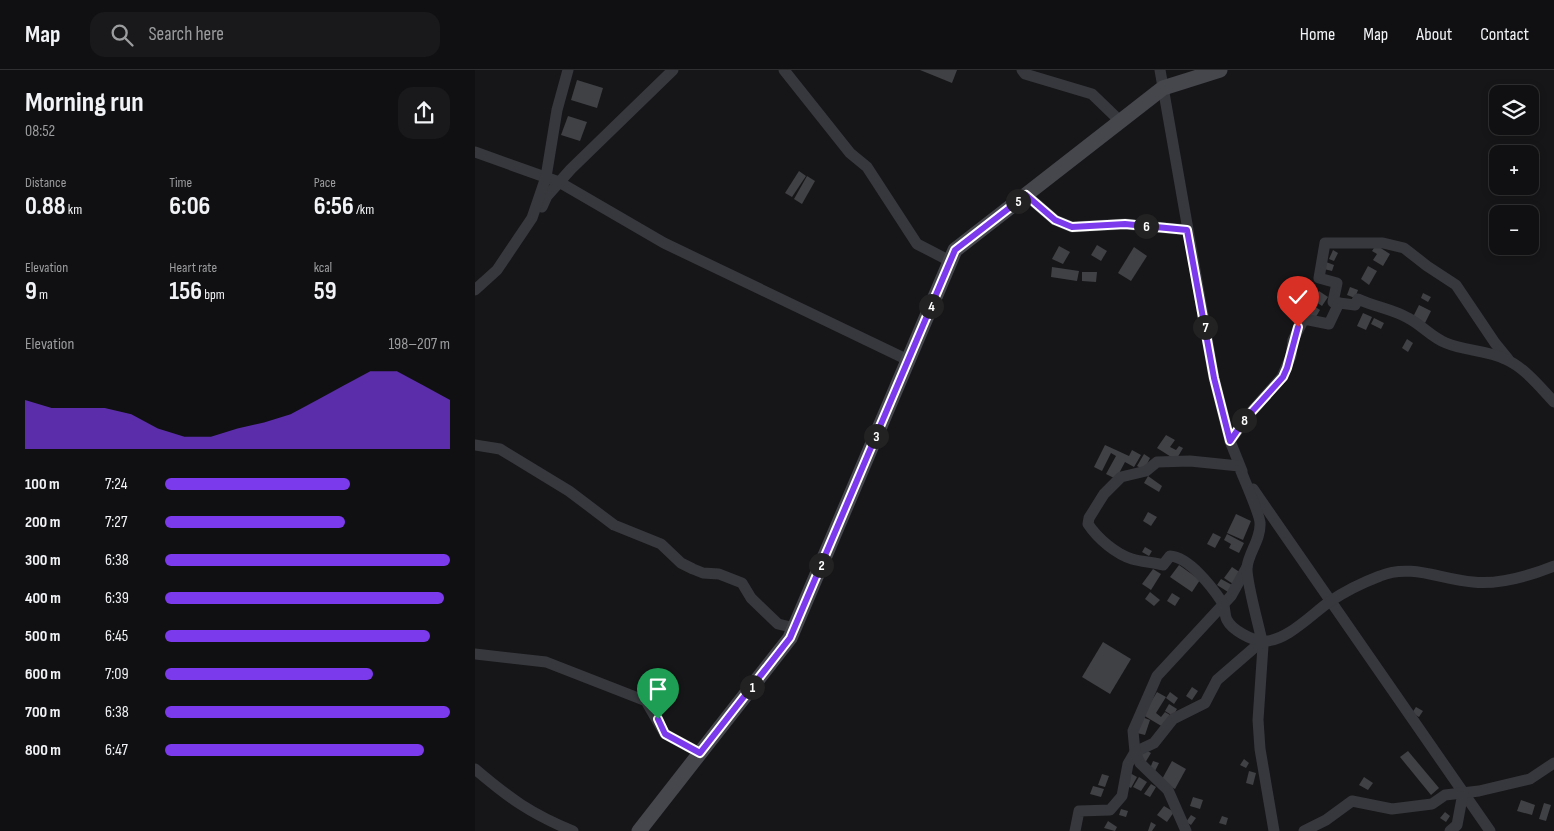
<!DOCTYPE html>
<meta charset="utf-8">
<style>
body{margin:0;font-family:"Sofia Sans Condensed",sans-serif;background:#19191b;color:#f1f3f6;height:100vh;display:flex;flex-direction:column;font-size:19px;white-space:nowrap}
*{box-sizing:border-box;margin:0}
p{font-size:16px;color:#9c9d9f}
.icon{flex:none;width:28px;height:28px;fill:none;stroke:currentColor;stroke-width:2;stroke-linecap:round;stroke-linejoin:round}
.map{position:relative;flex:1;overflow:hidden}
.drawer{display:flex;flex-direction:column;background:#101012;width:475px}
.drawer>*{flex:none}
.buttons{position:absolute;left:1014px;top:15px;display:grid;gap:10px}
.buttons a{display:grid;place-items:center;width:50px;height:50px;border-radius:10px;background:#101012;box-shadow:0 2px 8px #0003,0 0 0 1px #303032;font-size:25px}
.pin{position:absolute;display:grid;place-items:center;width:42px;height:42px;color:#fff;margin:-51px -21px;border-radius:50% 50% 50% 0;rotate:-45deg;box-shadow:0 0 5px #0007}
.pin .icon{rotate:45deg}
.km{position:absolute;width:25px;height:25px;margin:-12px;border-radius:50%;background:#222;color:#fff;font-size:14px;line-height:25px;text-align:center}
.round{display:grid;place-items:center;flex:none;width:52px;height:52px;border-radius:15px;background:#19191b}
.overview{display:flex;align-items:center;justify-content:space-between;height:85px;padding:0 25px}
h1{font-size:28px;font-weight:700;line-height:38px}
.figures{display:grid;grid-template-columns:repeat(3,1fr);gap:8px;height:85px;padding:5px 25px}
.figures div{display:grid;align-content:center}
.figures b{font-size:25px;font-weight:700}
.figures small{font-size:14px;font-weight:400}
.figures p{font-size:14px}
.chart{height:140px;padding:10px 25px}
.chart p{display:flex;justify-content:space-between}
.chart svg{width:100%;height:90px;margin-top:5px;fill:#7c3aed;opacity:.7}
ul{padding:0 25px;list-style:none;font-size:16px}
li{display:grid;grid-template-columns:80px 60px 1fr;align-items:center;height:38px}
li i{height:12px;border-radius:6px;background:#7c3aed}
header{display:flex;align-items:center;gap:30px;box-sizing:border-box;height:70px;padding:0 25px;background:#101012;border-bottom:1px solid #303032}
header strong{font-size:24px}
nav{display:flex;gap:28px;margin-inline-start:auto;font-size:18px}
.search{width:350px;height:45px;background:#19191b;display:flex;align-items:center;gap:12px;box-sizing:border-box;padding:0 18px;border-radius:15px;color:#9c9d9f;font-size:19px}
main{display:flex;flex:1;min-height:0}
.map>svg:first-child{display:block}
</style>
<header>
<strong>Map</strong>
<div class="search"><svg class="icon" aria-label="search" viewBox="0 0 24 24"><circle cx="10" cy="10" r="6"/><path d="M15 15l6 6"/></svg>Search here</div>
<nav><a>Home</a><a>Map</a><a>About</a><a>Contact</a></nav>
</header>
<main>
<section class="drawer">
<div class="overview"><div><h1>Morning run</h1><p>08:52</p></div><a class="round"><svg class="icon" aria-label="share" viewBox="0 0 24 24"><path d="M12 15V3M7 8l5-5 5 5M5 13v7h14v-7"/></svg></a></div>
<div class="figures">
<div><p>Distance</p><b>0.88<small> km</small></b></div>
<div><p>Time</p><b>6:06</b></div>
<div><p>Pace</p><b>6:56<small> /km</small></b></div>
</div>
<div class="figures">
<div><p>Elevation</p><b>9<small> m</small></b></div>
<div><p>Heart rate</p><b>156<small> bpm</small></b></div>
<div><p>kcal</p><b>59</b></div>
</div>
<div class="chart"><p><span>Elevation</span>198–207 m</p>
<svg viewBox="0 0 160 44" preserveAspectRatio="none"><path d="M0 44V20L10 24L20 24L30 24L40 27L50 34L60 38L70 38L80 34L90 31L100 27L110 20L120 13L130 6L140 6L150 13L160 20V44z"/></svg>
</div>
<ul>
<li><b>100 m</b>7:24<i style="width:65%"></i></li>
<li><b>200 m</b>7:27<i style="width:63%"></i></li>
<li><b>300 m</b>6:38<i style="width:100%"></i></li>
<li><b>400 m</b>6:39<i style="width:98%"></i></li>
<li><b>500 m</b>6:45<i style="width:93%"></i></li>
<li><b>600 m</b>7:09<i style="width:73%"></i></li>
<li><b>700 m</b>6:38<i style="width:100%"></i></li>
<li><b>800 m</b>6:47<i style="width:91%"></i></li>
</ul>
</section>
<div class="map">
<svg width="1079" height="761" viewBox="0 0 1079 761">
<rect width="100%" height="100%" fill="#161618"/>
<g fill="#404145">
<polygon points="445,0 482,0 477,13"/>
<polygon points="102,10 128,18 122,38 96,30"/>
<polygon points="93,46 112,52 105,71 86,65"/>
<polygon points="324,101 331,106 317,127 310,123"/>
<polygon points="332,106 340,111 327,134 319,129"/>
<polygon points="622,175 632,181 626,191 616,185"/>
<polygon points="901,175 915,184 908,196 898,190 902,184 897,181"/>
<polygon points="584,176 595,182 588,194 577,189"/>
<polygon points="659,177 672,186 656,211 643,203"/>
<polygon points="858,180 863,183 859,191 854,189"/>
<polygon points="851,192 859,195 857,201 849,199"/>
<polygon points="893,196 902,201 894,215 886,209"/>
<polygon points="577,197 604,201 602,211 576,207"/>
<polygon points="607,202 622,202 621,212 607,211"/>
<polygon points="875,217 883,220 880,228 872,225"/>
<polygon points="844,221 853,227 847,236 838,230"/>
<polygon points="948,223 956,227 953,232 946,228"/>
<polygon points="944,235 956,241 950,253 938,247"/>
<polygon points="839,236 845,240 839,250 833,245"/>
<polygon points="888,243 897,247 891,260 882,256"/>
<polygon points="899,248 909,253 906,259 896,254"/>
<polygon points="932,269 938,273 933,282 927,278"/>
<polygon points="691,365 700,370 695,377 701,380 704,376 708,378 701,390 682,378"/>
<polygon points="630,375 654,386 657,380 666,385 659,397 650,392 641,409 631,404 641,386 636,383 627,401 619,397"/>
<polygon points="669,384 675,388 669,400 662,396"/>
<polygon points="673,406 687,416 684,422 669,413"/>
<polygon points="673,442 682,447 676,456 668,451"/>
<polygon points="761,444 776,451 768,470 752,463"/>
<polygon points="738,463 746,467 740,478 732,474"/>
<polygon points="752,464 769,473 764,483 754,478 756,474 749,470"/>
<polygon points="670,477 677,481 674,486 667,482"/>
<polygon points="704,495 725,510 717,522 695,507"/>
<polygon points="757,497 766,503 758,514 749,508"/>
<polygon points="678,499 686,504 676,520 667,514"/>
<polygon points="746,509 757,515 753,522 742,515"/>
<polygon points="675,522 685,530 679,536 670,529"/>
<polygon points="697,523 705,528 700,536 692,531"/>
<polygon points="628,572 656,589 635,624 607,607"/>
<polygon points="717,617 723,621 717,630 711,626"/>
<polygon points="682,622 691,627 681,643 686,647 690,642 695,645 688,657 668,645"/>
<polygon points="695,622 703,628 699,634 691,628"/>
<polygon points="694,634 702,639 698,646 690,641"/>
<polygon points="941,637 948,641 944,647 937,643"/>
<polygon points="667,647 675,650 670,665 662,663"/>
<polygon points="669,679 676,683 670,693 663,688"/>
<polygon points="933,681 964,718 956,725 925,687"/>
<polygon points="769,689 774,693 771,698 765,695"/>
<polygon points="678,691 684,693 679,703 674,701"/>
<polygon points="697,691 711,699 700,719 686,711"/>
<polygon points="774,701 781,703 778,715 771,713"/>
<polygon points="655,703 662,707 656,718 649,714"/>
<polygon points="627,704 634,706 630,717 623,715"/>
<polygon points="664,707 672,712 666,721 658,717"/>
<polygon points="889,707 898,713 893,720 884,715"/>
<polygon points="676,714 681,717 675,727 669,724"/>
<polygon points="618,716 629,719 626,727 615,724"/>
<polygon points="718,727 728,730 725,739 715,736"/>
<polygon points="1046,730 1060,735 1057,745 1042,741"/>
<polygon points="1069,733 1076,735 1071,751 1064,749"/>
<polygon points="689,736 699,742 692,752 682,745"/>
<polygon points="646,739 653,741 651,747 644,745"/>
<polygon points="970,742 975,746 971,752 965,748"/>
<polygon points="716,745 721,748 716,755 711,752"/>
<polygon points="747,746 753,748 751,755 744,753"/>
<polygon points="633,751 642,757 640,761 629,758"/>
<polygon points="676,752 681,755 677,761 673,761"/>
</g>
<g fill="none" stroke-linecap="round" stroke-linejoin="round">
<g stroke="#37383d" stroke-width="11">
<polyline points="309,0 375,83 392,97 442,174 475,191"/>
<polyline points="547,0 550,4 617,24 645,51"/>
<polyline points="685,0 739,308 755,371 767,401"/>
<polyline points="0,82 84,112 189,173 433,290"/>
<polyline points="551,125 580,150 597,157 650,154 712,160"/>
<polyline points="67,137 72,126 96,99 198,0"/>
<polyline points="0,220 22,200 57,148 71,107 82,40 93,0"/>
<polyline points="864,233 858,232 862,213 844,208 850,173 908,173 929,178 952,196 981,215 1020,273 1033,289"/>
<path d="M755 371 771 348 807 307 816 286 818 270 829 249 854 254 864 233 880 235 883 229C900 237 917 239 933 248 947 255 956 267 971 273 990 281 1012 280 1030 289 1049 297 1065 317 1079 332"/>
<polyline points="0,375 25,379 94,421 139,455 186,474 206,493 218,499 228,503 244,504 267,513 276,528 303,554 320,558"/>
<polyline points="778,419 1015,761"/>
<polyline points="0,584 71,592 171,631 190,664 225,683"/>
<path d="M0 699C34 728 56 744 98 761"/>
<polyline points="600,761 604,741 635,740 647,726 653,694 660,682 679,673 698,649 730,633 742,610 787,571"/>
<polyline points="711,761 693,720 665,693 660,682 658,661 682,606 756,526 772,497"/>
<path d="M799 761 785 679 783 650 788 576C785 559 771 512 772 497 774 482 786 469 785 453 785 444 768 407 764 396L715 391 682 392 671 401 646 407 629 424 614 448 613 454C623 469 641 484 657 489 667 492 678 492 688 495L695 486C714 487 737 517 747 532 751 537 749 545 752 550 757 560 776 570 787 571 810 573 837 544 854 532 869 522 889 512 905 506 936 493 967 510 998 512 1025 515 1054 506 1079 496"/>
<polyline points="829,761 851,750 877,731 917,739 957,734 970,725 1004,721 1055,709 1079,693"/>
<polyline points="975,761 982,755 988,723"/>
</g>
<polyline stroke="#45474d" stroke-width="15" points="164,761 315,568 480,180 688,18 745,0"/>
</g>
<g fill="none" stroke-linecap="round" stroke-linejoin="round">
<g stroke="#fff" stroke-width="10">
<polyline id="route" points="183,649 190,664 225,683 315,568 480,180 551,125 580,150 597,157 650,154 712,160 739,308 755,371 771,348 808,307 812,298 823,257"/>
</g>
<use href="#route" stroke="#7c3aed" stroke-width="6"/>
</g>
</svg>
<div class="buttons">
<a><svg class="icon" aria-label="layers" viewBox="0 0 24 24"><path d="M12 4l9 5-9 5-9-5zM3 14l9 5 9-5"/></svg></a>
<a>+</a>
<a>−</a>
</div>
<div class="pin" style="left:183px;top:649px;background:#1e9e55"><svg class="icon" aria-label="arrive" viewBox="0 0 24 24"><path d="M6 21V4h12l-3 4 3 4H6"/></svg></div>
<div class="pin" style="left:823px;top:257px;background:#d93025"><svg class="icon" aria-label="check" viewBox="0 0 24 24"><path d="M5 12l5 5 9-10"/></svg></div>
<b class="km" style="left:277px;top:617px">1</b>
<b class="km" style="left:346px;top:495px">2</b>
<b class="km" style="left:401px;top:366px">3</b>
<b class="km" style="left:456px;top:236px">4</b>
<b class="km" style="left:543px;top:131px">5</b>
<b class="km" style="left:671px;top:156px">6</b>
<b class="km" style="left:730px;top:257px">7</b>
<b class="km" style="left:769px;top:350px">8</b>
</div>
</main>
